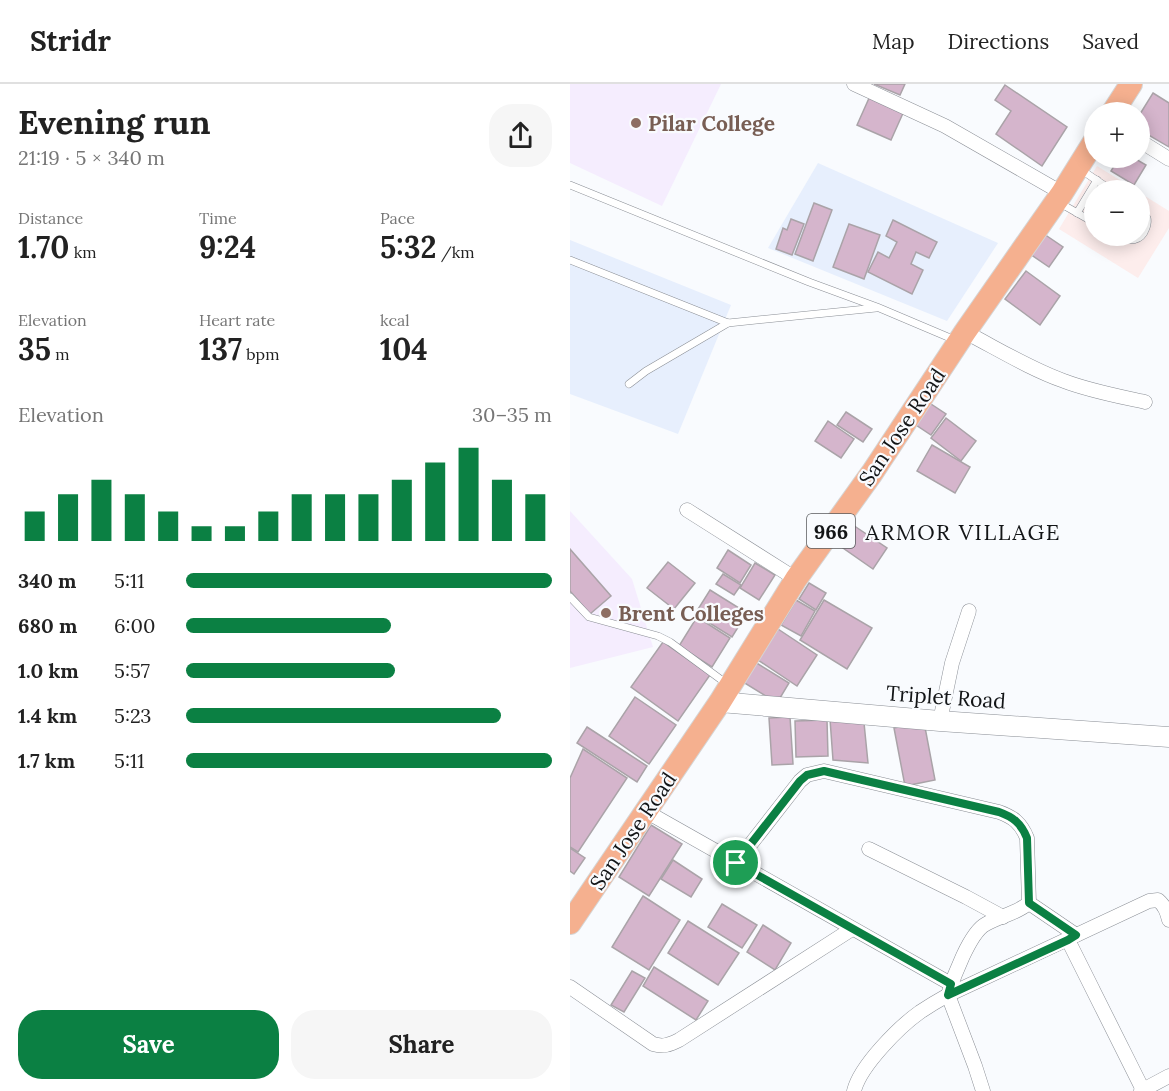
<!DOCTYPE html>
<meta charset="utf-8">
<style>
body{margin:0;font-family:Lora,serif;background:#f6f6f6;color:#222;height:100vh;display:flex;flex-direction:column;font-size:22px;white-space:nowrap}
*{box-sizing:border-box;margin:0}
p{font-size:20px;color:#767676}
.icon{flex:none;width:33px;height:33px;fill:none;stroke:currentColor;stroke-width:2;stroke-linecap:round;stroke-linejoin:round}
.map{position:relative;flex:1;overflow:hidden}
.side{display:flex;flex-direction:column;background:#fff;width:570px}
.side>*{flex:none}
.buttons{position:absolute;left:514px;top:18px;display:grid;gap:12px}
.buttons a{display:grid;place-items:center;width:66px;height:66px;border-radius:50%;background:#fff;box-shadow:0 3px 15px #0003;font-size:30px}
.pin{position:absolute;display:grid;place-items:center;width:51px;height:51px;color:#fff;margin:-26px;border:3px solid #fff;border-radius:50%;box-shadow:0 2px 6px #0007}
.round{display:grid;place-items:center;flex:none;width:63px;height:63px;border-radius:24px;background:#f6f6f6}
.head{display:flex;align-items:center;justify-content:space-between;height:102px;padding:0 18px}
h1{font-size:33px;font-weight:800;line-height:45px}
.figures{display:grid;grid-template-columns:repeat(3,1fr);gap:9px;height:102px;padding:6px 18px}
.figures div{display:grid;align-content:center}
.figures b{font-size:30px;font-weight:800}
.figures small{font-size:16px;font-weight:400}
.figures p{font-size:16px}
.chart{height:168px;padding:12px 18px}
.chart p{display:flex;justify-content:space-between}
.chart svg{width:100%;height:108px;margin-top:6px;stroke:#0b8043;stroke-width:6}
.button{display:flex;gap:12px;margin-top:auto;padding:12px 18px}
.button a{flex:1;height:69px;border-radius:24px;background:#0b8043;color:#fff;font-size:24px;font-weight:800;line-height:69px;text-align:center}
.button a+a{background:#f6f6f6;color:#222}
ul{padding:0 18px;list-style:none;font-size:20px}
li{display:grid;grid-template-columns:96px 72px 1fr;align-items:center;height:45px}
li i{height:15px;border-radius:8px;background:#0b8043}
header{display:flex;align-items:center;gap:36px;box-sizing:border-box;height:84px;padding:0 30px;background:#fff;border-bottom:2px solid #e0e0e0}
header strong{font-size:28px}
nav{display:flex;gap:33px;margin-inline-start:auto;font-size:21px}
main{display:flex;flex:1;min-height:0}
.map>svg:first-child{display:block}
</style>
<header>
<strong>Stridr</strong>
<nav><a>Map</a><a>Directions</a><a>Saved</a></nav>
</header>
<main>
<section class="side">
<div class="head"><div><h1>Evening run</h1><p>21:19 · 5 × 340 m</p></div><a class="round"><svg class="icon" aria-label="share" viewBox="0 0 24 24"><path d="M12 15V3M7 8l5-5 5 5M5 13v7h14v-7"/></svg></a></div>
<div class="figures">
<div><p>Distance</p><b>1.70<small> km</small></b></div>
<div><p>Time</p><b>9:24</b></div>
<div><p>Pace</p><b>5:32<small> /km</small></b></div>
</div>
<div class="figures">
<div><p>Elevation</p><b>35<small> m</small></b></div>
<div><p>Heart rate</p><b>137<small> bpm</small></b></div>
<div><p>kcal</p><b>104</b></div>
</div>
<div class="chart"><p><span>Elevation</span>30–35 m</p>
<svg viewBox="0 0 160 44" preserveAspectRatio="none"><path d="M5 44V32M15 44V25M25 44V19M35 44V25M45 44V32M55 44V38M65 44V38M75 44V32M85 44V25M95 44V25M105 44V25M115 44V19M125 44V12M135 44V6M145 44V19M155 44V25"/></svg>
</div>
<ul>
<li><b>340 m</b>5:11<i style="width:100%"></i></li>
<li><b>680 m</b>6:00<i style="width:56%"></i></li>
<li><b>1.0 km</b>5:57<i style="width:57%"></i></li>
<li><b>1.4 km</b>5:23<i style="width:86%"></i></li>
<li><b>1.7 km</b>5:11<i style="width:100%"></i></li>
</ul>
<div class="button"><a>Save</a><a>Share</a></div>
</section>
<div class="map">
<svg width="599" height="1007" viewBox="0 0 599 1007">
<rect width="100%" height="100%" fill="#f9fbfe"/>
<polygon fill="#fdedec" points="527,82 566,106 525,106 525,152 570,152 570,109 599,127 599,144 568,194 489,145"/>
<g fill="#e7effd">
<polygon points="248,79 428,159 377,237 198,164"/>
<polygon points="0,156 161,221 108,350 0,310"/>
</g>
<g fill="#f5edfe">
<polygon points="0,0 151,0 92,122 0,79"/>
<polygon points="0,427 62,495 83,563 0,584"/>
</g>
<g fill="#d5b5cc" stroke="#aaa3a8" stroke-width="1.5">
<polygon points="304,0 335,0 330,11"/>
<polygon points="435,1 497,43 472,82 426,50 441,27 425,16"/>
<polygon points="583,9 599,19 599,63 570,46 570,30"/>
<polygon points="300,12 334,27 321,56 287,41"/>
<polygon points="549,74 564,74 576,81 564,101 541,87"/>
<polygon points="244,119 262,126 243,177 225,170"/>
<polygon points="221,135 234,140 222,171 206,165 213,144 217,146"/>
<polygon points="323,136 367,158 359,174 346,168 341,180 353,186 342,210 298,188 308,168 319,174 327,158 316,152"/>
<polygon points="279,140 310,151 294,195 263,183"/>
<polygon points="474,150 493,163 479,183 460,170"/>
<polygon points="456,187 490,212 470,241 435,215"/>
<polygon points="358,318 376,330 361,351 343,339"/>
<polygon points="276,328 302,345 293,358 267,341"/>
<polygon points="376,334 406,357 391,377 361,354"/>
<polygon points="258,337 284,355 271,374 245,357"/>
<polygon points="362,361 400,383 385,409 347,387"/>
<polygon points="277,437 317,464 303,485 263,457"/>
<polygon points="0,465 41,512 20,530 0,507"/>
<polygon points="158,466 181,481 170,499 147,484"/>
<polygon points="98,478 125,499 104,525 77,504"/>
<polygon points="185,479 205,491 189,516 170,504"/>
<polygon points="153,490 171,501 164,511 146,500"/>
<polygon points="239,499 256,509 246,526 229,515"/>
<polygon points="140,506 177,529 162,553 125,530"/>
<polygon points="226,516 245,527 231,552 211,541"/>
<polygon points="254,516 302,544 277,585 230,556"/>
<polygon points="127,533 160,554 142,583 109,562"/>
<polygon points="208,545 247,571 227,602 188,576"/>
<polygon points="93,558 140,591 108,637 61,603"/>
<polygon points="185,578 219,599 207,619 173,598"/>
<polygon points="65,613 106,641 79,680 39,652"/>
<polygon points="220,633 223,680 202,681 199,634"/>
<polygon points="260,635 294,639 298,679 263,676"/>
<polygon points="257,636 258,672 226,673 225,637"/>
<polygon points="354,638 365,696 335,702 324,644"/>
<polygon points="17,643 77,682 67,698 7,659"/>
<polygon points="13,665 57,694 8,768 0,763 0,694"/>
<polygon points="81,741 112,760 79,812 49,793"/>
<polygon points="0,764 15,774 4,790 0,787"/>
<polygon points="103,776 132,795 121,813 91,795"/>
<polygon points="73,812 110,836 79,886 42,863"/>
<polygon points="152,820 187,841 172,864 138,843"/>
<polygon points="118,837 169,869 148,901 98,869"/>
<polygon points="193,841 221,859 205,886 177,868"/>
<polygon points="84,883 138,917 126,936 73,902"/>
<polygon points="62,887 75,894 54,928 41,921"/>
</g>
<g fill="none" stroke-linecap="round" stroke-linejoin="round">
<g stroke="#8a8e95" stroke-width="8">
<g id="lane">
<polyline points="510,85 541,106"/>
<polyline points="0,101 239,198 307,223 385,256"/>
<polyline points="488,118 525,139"/>
<polyline points="507,129 527,96"/>
<path d="M548 152C560 158 571 158 576 144 577 141 578 137 577 134 576 133 571 128 570 127"/>
<polyline points="0,176 158,239 306,224"/>
<polyline points="59,300 76,287 158,239"/>
<polyline points="0,513 19,533 88,552 100,558 157,600"/>
</g>
</g>
<g stroke="#8a8e95" stroke-width="15">
<g id="street">
<polyline points="284,0 375,42 492,109"/>
<polyline points="570,57 599,75"/>
<path d="M395 248C428 265 460 285 494 297 520 307 548 312 575 318"/>
<polyline points="117,426 226,495"/>
<polyline points="370,637 382,579 399,527"/>
<polyline points="77,728 381,900"/>
<polyline points="299,765 396,813 433,833"/>
<path d="M166 779 230 697 237 691 254 687 429 728C443 733 451 739 457 754L459 819C446 830 430 832 416 840 400 848 383 894 378 911L405 982 413 1007"/>
<polyline points="459,819 506,851"/>
<polyline points="498,856 573,1006"/>
<path d="M0 903 83 960C93 963 99 961 109 956L282 845"/>
<path d="M284 1007C290 982 329 943 350 928 359 922 369 916 378 911L579 817 588 816C595 822 597 828 599 836"/>
<polyline points="571,1007 599,992"/>
</g>
</g>
<g stroke="#8a8e95" stroke-width="21">
<polyline id="secondary" points="150,618 370,637 599,653"/>
</g>
<g stroke="#d5d5d5" stroke-width="24">
<g id="primary">
<polyline points="543,28 561,0"/>
<polyline points="0,839 150,618 226,495 302,389 395,248 492,109 525,56"/>
</g>
</g>
<use href="#lane" stroke="#fff" stroke-width="7"/>
<use href="#street" stroke="#fff" stroke-width="14"/>
<use href="#secondary" stroke="#fff" stroke-width="20"/>
<use href="#primary" stroke="#f5b08f" stroke-width="22"/>
</g>
<g fill="none" stroke-linecap="round" stroke-linejoin="round">
<g stroke="#fff" stroke-width="12">
<path id="route" d="M254 687 429 728C443 733 451 739 457 754L459 819 506 851 498 856 378 911 381 900 166 779 230 697 237 691Z"/>
</g>
<use href="#route" stroke="#0b8043" stroke-width="8"/>
</g>
<g fill="#8d6e63" stroke="#f9fbfe" stroke-width="2">
<circle cx="66" cy="39" r="6"/>
<circle cx="36" cy="529" r="6"/>
</g>
<g text-anchor="middle" dominant-baseline="central" stroke-width="4.5" stroke-linejoin="round" paint-order="stroke">
<rect fill="#f9fbfe" stroke="#585a5c" stroke-width="1.5" x="237" y="430" width="48" height="34" rx="4.5"/>
<g font-size="20" font-weight="bold" fill="#131517">
<text x="261" y="447">966</text>
</g>
<g font-size="21" font-weight="bold" fill="#785e54" stroke="#f9fbfe" text-anchor="start">
<text x="78" y="39">Pilar College</text>
<text x="48" y="529">Brent Colleges</text>
</g>
<g font-size="21" fill="#131517" stroke="#f9fbfe">
<text transform="translate(332 343) rotate(-56)">San Jose Road</text>
<text transform="translate(376 613) rotate(4)">Triplet Road</text>
<text transform="translate(63 747) rotate(-56)">San Jose Road</text>
</g>
<g font-size="22" letter-spacing="1.5" fill="#131517" stroke="#f9fbfe">
<text x="393" y="448">ARMOR VILLAGE</text>
</g>
</g>
</svg>
<div class="buttons">
<a>+</a>
<a>−</a>
</div>
<div class="pin" style="left:166px;top:779px;background:#1e9e55"><svg class="icon" aria-label="arrive" viewBox="0 0 24 24"><path d="M6 21V4h12l-3 4 3 4H6"/></svg></div>
</div>
</main>
